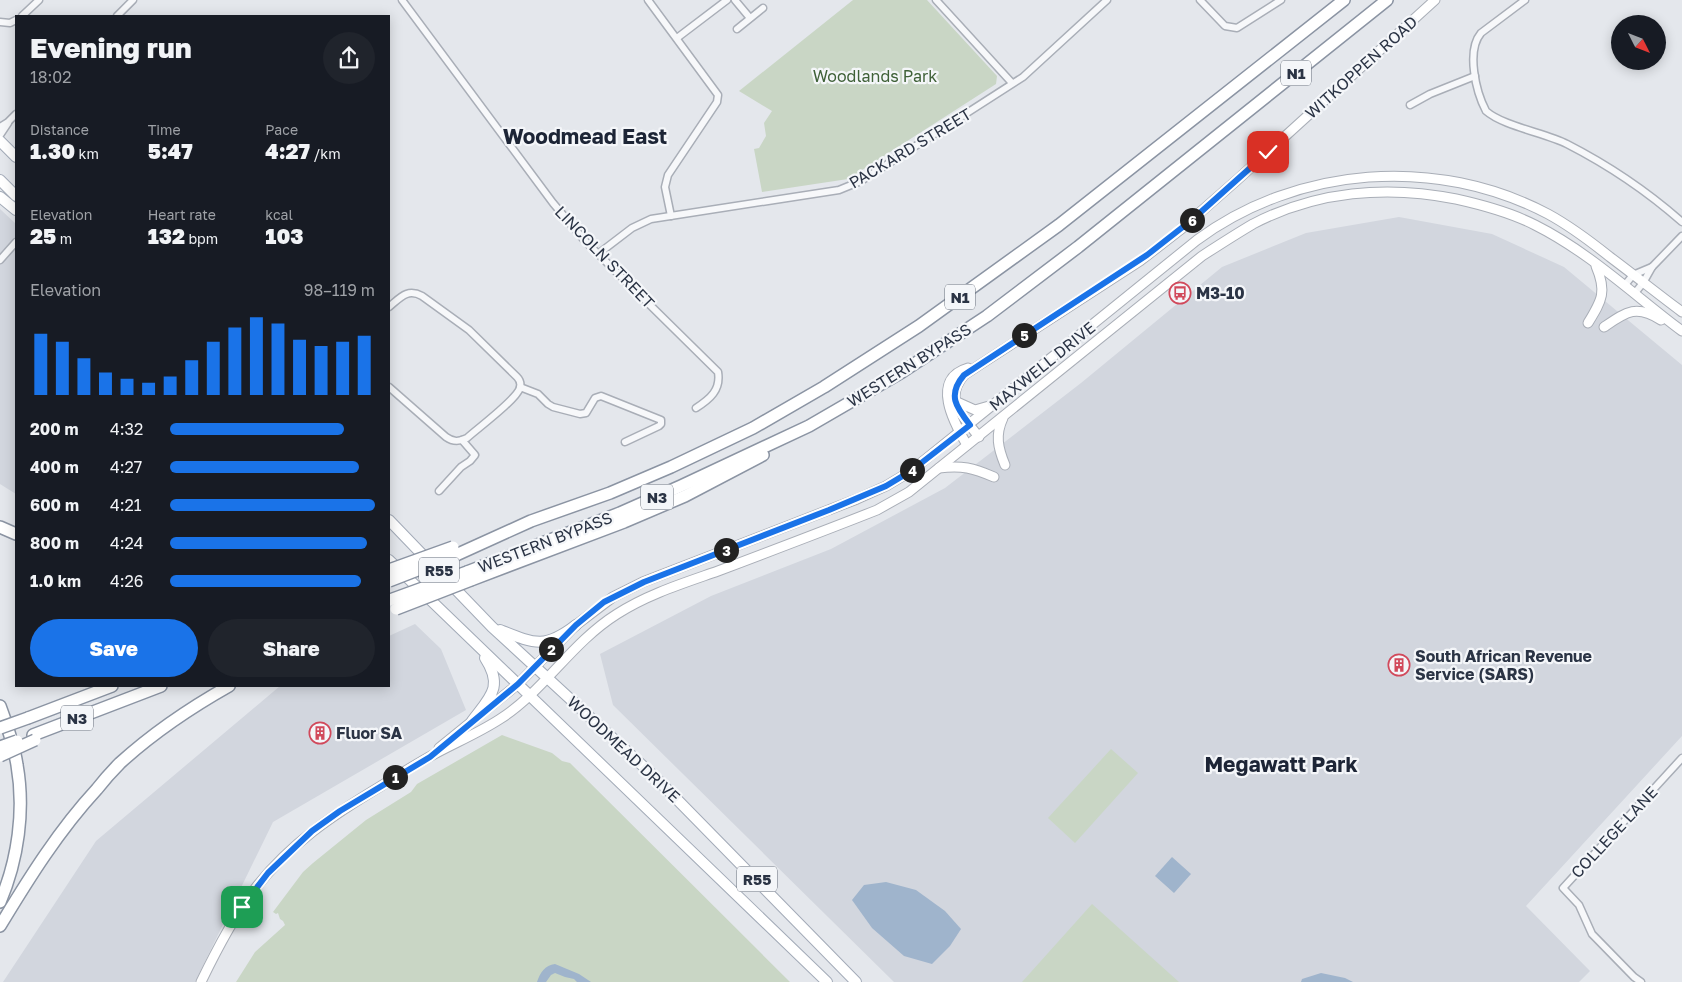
<!DOCTYPE html>
<meta charset="utf-8">
<style>
body{margin:0;font-family:"Golos Text",sans-serif;background:#20242c;color:#f1f3f6;height:100vh;display:flex;flex-direction:column;font-size:19px;white-space:nowrap}
*{box-sizing:border-box;margin:0}
p{font-size:16px;color:#9ea1a6}
.icon{flex:none;width:28px;height:28px;fill:none;stroke:currentColor;stroke-width:2;stroke-linecap:round;stroke-linejoin:round}
.map{position:relative;flex:1;overflow:hidden}
.panel{position:absolute;left:15px;top:15px;width:375px;height:672px;display:flex;flex-direction:column;background:#171b24;border-radius:0px;box-shadow:0 2px 12px #0003}
.panel>*{flex:none}
.needle{width:32px;rotate:132deg}
.tools{position:absolute;left:1611px;top:15px;display:grid;gap:10px}
.tools a{display:grid;place-items:center;width:55px;height:55px;border-radius:50%;background:#171b24;box-shadow:0 2px 12px #0003;font-size:25px}
.pin{position:absolute;display:grid;place-items:center;width:42px;height:42px;color:#fff;margin:-21px;border-radius:10px;box-shadow:0 2px 8px #0006}
.km{position:absolute;width:25px;height:25px;margin:-12px;border-radius:50%;background:#222;color:#fff;font-size:14px;line-height:25px;text-align:center}
.round{display:grid;place-items:center;flex:none;width:52px;height:52px;border-radius:26px;background:#20242c}
.summary{display:flex;align-items:center;justify-content:space-between;height:85px;padding:0 15px}
h1{font-size:28px;font-weight:800;line-height:38px}
.stats{display:grid;grid-template-columns:repeat(3,1fr);gap:8px;height:85px;padding:5px 15px}
.stats div{display:grid;align-content:center}
.stats b{font-size:21px;font-weight:800}
.stats small{font-size:14px;font-weight:400}
.stats p{font-size:14px}
.chart{height:140px;padding:10px 15px}
.chart p{display:flex;justify-content:space-between}
.chart svg{width:100%;height:90px;margin-top:5px;stroke:#1a73e8;stroke-width:6}
.button{display:flex;gap:10px;margin-top:auto;padding:10px 15px}
.button a{flex:1;height:58px;border-radius:30px;background:#1a73e8;color:#fff;font-size:20px;font-weight:800;line-height:58px;text-align:center}
.button a+a{background:#20242c;color:#f1f3f6}
ul{padding:0 15px;list-style:none;font-size:16px}
li{display:grid;grid-template-columns:80px 60px 1fr;align-items:center;height:38px}
li i{height:12px;border-radius:6px;background:#1a73e8}
.map>svg:first-child{display:block}
</style>
<div class="map">
<svg width="1682" height="982" viewBox="0 0 1682 982">
<rect width="100%" height="100%" fill="#e4e7ec"/>
<g fill="#d2d6de">
<polygon points="0,209 16,224 16,494 0,484"/>
<polygon points="1399,217 1492,234 1564,267 1682,365 1682,736 1526,906 1590,971 1579,982 894,982 613,705 600,654 711,596 831,549 945,488 1081,383 1222,267 1306,233"/>
<polygon points="415,624 441,649 466,710 273,822 195,982 3,982 96,841 280,686 389,686 389,636"/>
</g>
<g fill="#c9d6c5">
<polygon points="853,0 927,0 997,76 996,84 848,179 762,192 754,149 759,148 766,136 764,123 772,111 739,91"/>
<polygon points="502,735 552,753 562,761 570,763 790,982 236,982 255,952 285,925 283,921 280,919 278,913 276,914 273,912 303,872 313,863 366,820 411,792 417,784"/>
<polygon points="1111,749 1138,773 1075,843 1048,818"/>
<polygon points="1092,904 1179,982 1022,982"/>
</g>
<g fill="#9fb4cc">
<polygon points="1172,857 1191,874 1174,893 1155,876"/>
<polygon points="886,882 916,890 945,911 961,929 950,946 932,964 904,956 872,928 852,900 864,885"/>
<path d="M555 964 579 974 591 982H577L574 979 565 977 555 973 551 975 546 982H537C540 973 545 965 555 964Z"/>
<polygon points="1321,973 1345,978 1353,982 1301,982 1302,979"/>
</g>
<g fill="none" stroke-linecap="round" stroke-linejoin="round">
<g stroke="#a9aeb7" stroke-width="9">
<g id="minor">
<path d="M402 0 553 203 585 241 718 372C721 390 710 399 696 408"/>
<polyline points="648,0 718,95 717,102 668,175 665,187 671,216"/>
<polyline points="735,0 750,18"/>
<polyline points="936,0 1012,83"/>
<polyline points="1200,0 1225,26 1237,28 1281,0"/>
<path d="M1525 0 1481 33C1466 51 1476 92 1486 111 1503 126 1545 133 1567 144 1608 165 1648 192 1682 222"/>
<polyline points="22,16 39,0"/>
<polyline points="117,16 133,0"/>
<polyline points="0,22 10,23 16,20"/>
<polyline points="737,29 763,8"/>
<polyline points="677,38 727,0"/>
<polyline points="1410,105 1430,94 1475,76"/>
<polyline points="0,127 8,122 16,114"/>
<polyline points="0,135 8,123"/>
<polyline points="598,254 632,228 651,219 839,190 861,181 1023,77 1107,0"/>
<polyline points="0,260 16,242"/>
<polyline points="1624,286 1633,275 1652,267"/>
<polyline points="1634,294 1643,283 1652,267 1682,236"/>
<path d="M389 307C400 298 407 288 422 296L469 330 517 377C520 380 521 384 520 388 516 400 478 428 467 438 459 442 453 442 446 437L389 387"/>
<polyline points="520,387 538,394 548,404 553,407 580,414 586,413 595,398 601,396 661,420 661,424 659,426 625,442"/>
<polyline points="439,491 461,467 470,461 475,455 462,440"/>
<polyline points="1641,982 1634,977 1592,934 1579,905 1563,888 1682,758"/>
</g>
</g>
<g stroke="#a9aeb7" stroke-width="11">
<g id="secondary">
<path d="M1588 323C1602 300 1607 292 1596 266"/>
<path d="M1604 327C1626 312 1636 304 1661 320"/>
<polyline points="955,401 975,410 989,406"/>
<path d="M1003 418C995 435 998 448 1005 465"/>
<path d="M979 437C963 416 943 400 964 375L1140 261 1180 230 1237 180 1435 0"/>
<path d="M967 445C954 423 930 379 968 368"/>
<path d="M939 468C962 465 973 468 994 477"/>
<path d="M439 748 518 684 576 625 613 597 643 582 857 499 886 486 911 471 1197 240C1298 166 1436 155 1548 214 1570 226 1590 241 1610 257 1634 275 1658 294 1682 312"/>
<path d="M201 982C216 951 233 918 254 890 289 844 333 815 381 786 397 776 413 766 429 757 452 744 477 734 500 719 544 691 571 643 617 614 648 594 684 583 718 571 771 551 824 531 877 510L909 492 1202 256C1219 245 1236 234 1253 224 1316 191 1387 185 1456 199 1483 205 1510 212 1535 225 1589 252 1634 295 1682 331"/>
</g>
</g>
<g stroke="#a3abb8" stroke-width="12">
<g id="primary">
<polyline points="0,141 16,157"/>
<polyline points="0,180 16,196"/>
<polyline points="0,197 16,210"/>
<polyline points="389,520 492,627 656,778 856,982"/>
<polyline points="389,560 827,982"/>
<path d="M500 630C535 644 545 649 576 625"/>
<path d="M472 721C490 697 504 687 485 658"/>
</g>
</g>
<g stroke="#8b94a3" stroke-width="14">
<g id="motorway">
<polyline points="0,527 16,534"/>
<polyline points="456,555 531,521 610,493 671,467 753,428 824,387 919,326 1059,225 1344,0"/>
<polyline points="467,572 620,513 681,486 809,426 902,372 987,316 1078,247 1387,0"/>
<polyline points="471,580 624,522 685,496 763,455"/>
<path d="M0 706C7 725 14 745 17 765 25 810 18 860 0 902"/>
<polyline points="28,718 112,686"/>
<polyline points="33,735 161,686"/>
<path d="M0 926C29 878 59 830 97 789 104 780 112 771 120 763 153 733 190 708 229 686"/>
</g>
</g>
<use href="#minor" stroke="#f7f8fa" stroke-width="6"/>
<use href="#secondary" stroke="#fff" stroke-width="9"/>
<use href="#primary" stroke="#fff" stroke-width="10"/>
<use href="#motorway" stroke="#fff" stroke-width="11"/>
<g stroke="#8b94a3" stroke-width="14" stroke-linecap="butt">
<g id="motorway-bridge">
<polyline points="389,570 453,547"/>
<polyline points="389,581 456,555"/>
<polyline points="390,600 467,572"/>
<polyline points="396,609 471,580"/>
<polyline points="0,728 28,718"/>
<polyline points="0,747 17,741"/>
<polyline points="0,756 35,740"/>
</g>
</g>
<use href="#motorway-bridge" stroke="#fff" stroke-width="11"/>
</g>
<g fill="none" stroke-linecap="round" stroke-linejoin="round">
<g stroke="#fff" stroke-width="10">
<path id="route" d="M242 907 268 873 312 831 340 811 430 757 518 684 576 625 604 602 644 582 829 510 886 486 911 471 970 425C956 407 947 395 964 375L1147 255 1193 219 1268 152"/>
</g>
<use href="#route" stroke="#1a73e8" stroke-width="6"/>
</g>
<defs>
<g id="bus-ring" transform="scale(1.125)"><circle r="9.5" fill="#f4f6f9" stroke="#d1495b" stroke-width="1.5"/><path d="M-5-6H5V4H4V6H2V4H-2V6H-4V4H-5ZM-3.5-4V0h7V-4ZM-3.5 1.2v1.5H-2V1.2ZM2 1.2v1.5H3.5V1.2Z" fill="#d1495b"/></g>
<g id="building-ring" transform="scale(1.125)"><circle r="9.5" fill="#f4f6f9" stroke="#d1495b" stroke-width="1.5"/><path d="M-4-6H4V6H1V3H-1V6H-4ZM-2.5-4.3h1.7v1.8h-1.7ZM.8-4.3h1.7v1.8H.8ZM-2.5-1h1.7V.8h-1.7ZM.8-1h1.7V.8H.8Z" fill="#d1495b"/></g>
</defs>
<g fill-rule="evenodd">
<use href="#bus-ring" x="1180" y="293"/>
<use href="#building-ring" x="1399" y="665"/>
<use href="#building-ring" x="320" y="733"/>
</g>
<g text-anchor="middle" dominant-baseline="central" stroke-width="4.5" stroke-linejoin="round" paint-order="stroke">
<g fill="#f4f6f9" stroke="#676e7b" stroke-width="1">
<rect x="1281" y="60.5" width="30" height="25" rx="4"/>
<rect x="945" y="284.5" width="30" height="25" rx="4"/>
<rect x="641" y="484.5" width="32" height="25" rx="4"/>
<rect x="419" y="557.5" width="40" height="25" rx="4"/>
<rect x="61" y="705.5" width="32" height="25" rx="4"/>
<rect x="737" y="866.5" width="40" height="25" rx="4"/>
</g>
<g font-size="15" font-weight="bold" fill="#2b3445">
<text x="1296" y="73">N1</text>
<text x="960" y="297">N1</text>
<text x="657" y="497">N3</text>
<text x="439" y="570">R55</text>
<text x="77" y="718">N3</text>
<text x="757" y="879">R55</text>
</g>
<g font-size="16" fill="#2b3445" stroke="#f4f6f9">
<text transform="translate(1361 67) rotate(-42)">WITKOPPEN ROAD</text>
<text transform="translate(910 148) rotate(-31)">PACKARD STREET</text>
<text transform="translate(605 257) rotate(46)">LINCOLN STREET</text>
<text transform="translate(909 365) rotate(-32)">WESTERN BYPASS</text>
<text transform="translate(1042 366) rotate(-39)">MAXWELL DRIVE</text>
<text transform="translate(545 542) rotate(-21)">WESTERN BYPASS</text>
<text transform="translate(624 749) rotate(43)">WOODMEAD DRIVE</text>
<text transform="translate(1614 832) rotate(-47)">COLLEGE LANE</text>
</g>
<g font-size="16" fill="#3f6138" stroke="#f4f6f9">
<text x="875" y="76">Woodlands Park</text>
</g>
<g font-size="16" font-weight="bold" fill="#2b3445" stroke="#f4f6f9" text-anchor="start">
<text x="1196" y="293">M3-10</text>
<text x="1415" y="656">South African Revenue<tspan x="1415" dy="18">Service (SARS)</tspan></text>
<text x="336" y="733">Fluor SA</text>
</g>
<g font-size="21" font-weight="bold" fill="#1d2536" stroke="#f4f6f9">
<text x="585" y="136">Woodmead East</text>
<text x="1281" y="764">Megawatt Park</text>
</g>
</g>
</svg>
<div class="tools">
<a><svg class="needle" viewBox="-14 -14 28 28"><path d="M0-13l5 13h-10z" fill="#e53935"/><path d="M0 13l5-13h-10z" fill="#9ea1a6"/></svg></a>
</div>
<div class="pin" style="left:242px;top:907px;background:#1e9e55"><svg class="icon" aria-label="arrive" viewBox="0 0 24 24"><path d="M6 21V4h12l-3 4 3 4H6"/></svg></div>
<div class="pin" style="left:1268px;top:152px;background:#d93025"><svg class="icon" aria-label="check" viewBox="0 0 24 24"><path d="M5 12l5 5 9-10"/></svg></div>
<b class="km" style="left:395px;top:777px">1</b>
<b class="km" style="left:551px;top:649px">2</b>
<b class="km" style="left:726px;top:550px">3</b>
<b class="km" style="left:912px;top:470px">4</b>
<b class="km" style="left:1024px;top:335px">5</b>
<b class="km" style="left:1192px;top:220px">6</b>
<section class="panel">
<div class="summary"><div><h1>Evening run</h1><p>18:02</p></div><a class="round"><svg class="icon" aria-label="share" viewBox="0 0 24 24"><path d="M12 15V3M7 8l5-5 5 5M5 13v7h14v-7"/></svg></a></div>
<div class="stats">
<div><p>Distance</p><b>1.30<small> km</small></b></div>
<div><p>Time</p><b>5:47</b></div>
<div><p>Pace</p><b>4:27<small> /km</small></b></div>
</div>
<div class="stats">
<div><p>Elevation</p><b>25<small> m</small></b></div>
<div><p>Heart rate</p><b>132<small> bpm</small></b></div>
<div><p>kcal</p><b>103</b></div>
</div>
<div class="chart"><p><span>Elevation</span>98–119 m</p>
<svg viewBox="0 0 160 44" preserveAspectRatio="none"><path d="M5 44V14M15 44V18M25 44V26M35 44V33M45 44V36M55 44V38M65 44V35M75 44V27M85 44V18M95 44V11M105 44V6M115 44V9M125 44V17M135 44V20M145 44V18M155 44V15"/></svg>
</div>
<ul>
<li><b>200 m</b>4:32<i style="width:85%"></i></li>
<li><b>400 m</b>4:27<i style="width:92%"></i></li>
<li><b>600 m</b>4:21<i style="width:100%"></i></li>
<li><b>800 m</b>4:24<i style="width:96%"></i></li>
<li><b>1.0 km</b>4:26<i style="width:93%"></i></li>
</ul>
<div class="button"><a>Save</a><a>Share</a></div>
</section>
</div>
